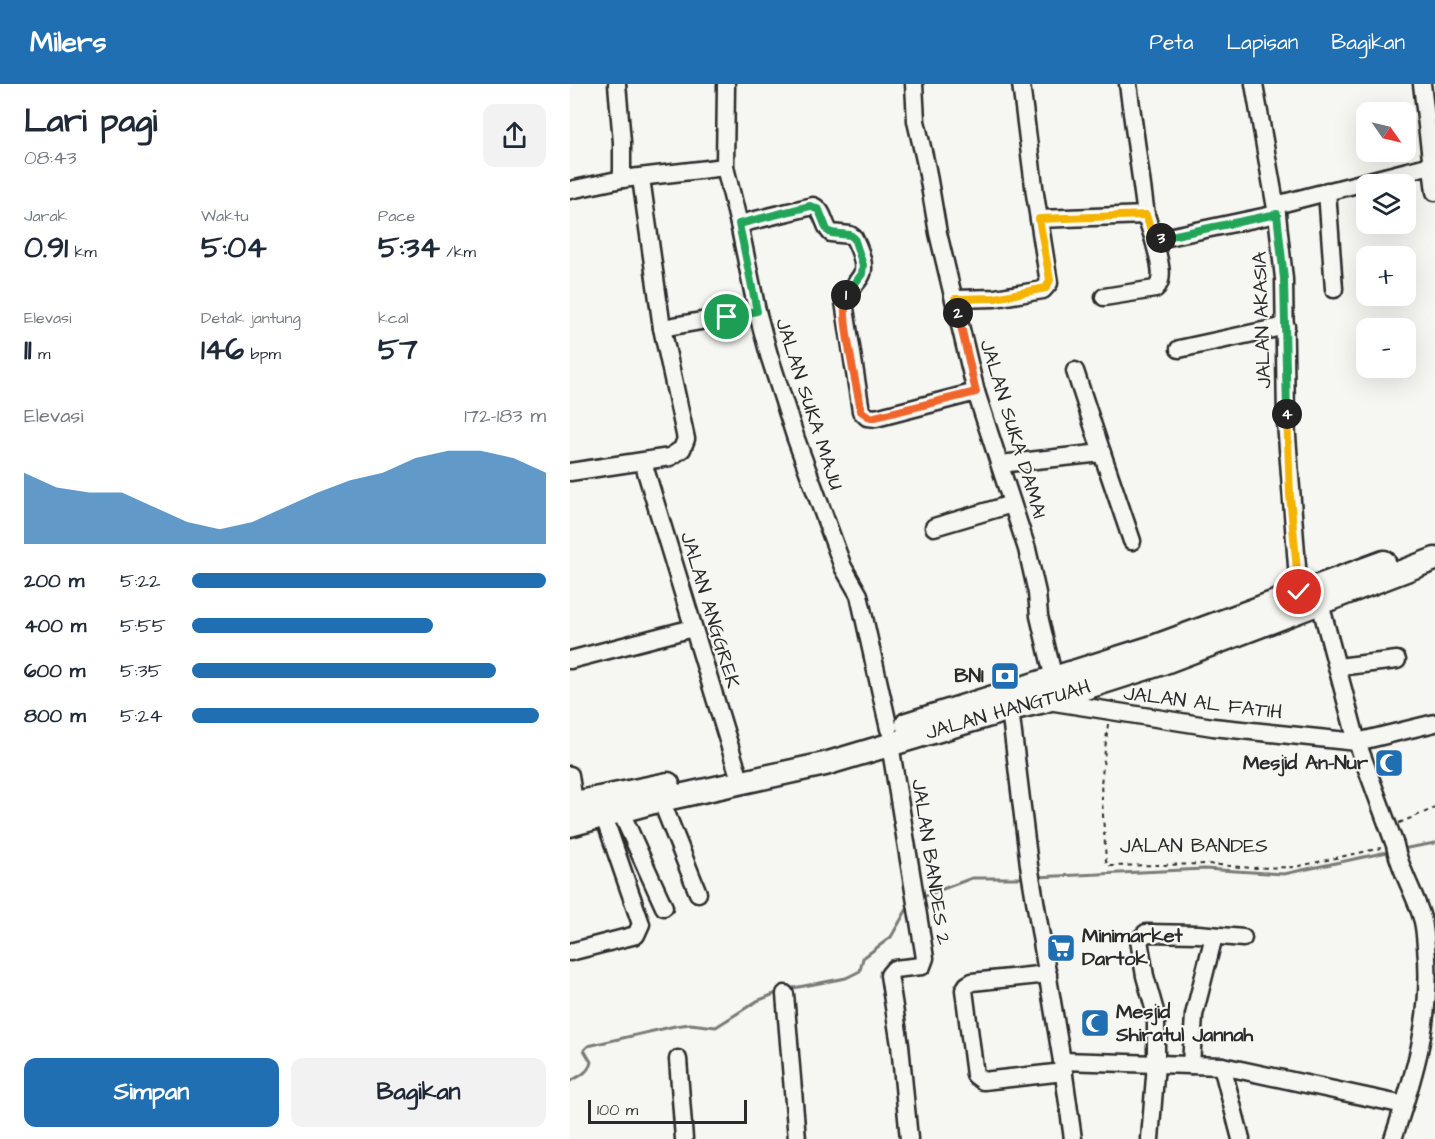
<!DOCTYPE html>
<html lang="id">
<meta charset="utf-8">
<style>
body{margin:0;font-family:"Architects Daughter",sans-serif;background:#f2f2f3;color:#1f2937;height:100vh;display:flex;flex-direction:column;font-size:22px;white-space:nowrap}
*{box-sizing:border-box;margin:0}
p{font-size:20px;color:#747a83}
.icon{flex:none;width:33px;height:33px;fill:none;stroke:currentColor;stroke-width:2;stroke-linecap:round;stroke-linejoin:round}
.map{position:relative;flex:1;overflow:hidden}
.sheet{display:flex;flex-direction:column;background:#fff;width:570px}
.sheet>*{flex:none}
.needle{width:39px;rotate:124deg}
.buttons{position:absolute;left:786px;top:18px;display:grid;gap:12px}
.buttons a{display:grid;place-items:center;width:60px;height:60px;border-radius:12px;background:#fff;box-shadow:0 6px 24px #0002;font-size:30px}
.scale{position:absolute;left:18px;bottom:15px;width:159px;box-sizing:border-box;padding-left:6px;border:3px solid #2b2b2b;border-top:0;font-size:16px;line-height:21px;white-space:nowrap;color:#2b2b2b;-webkit-text-stroke:4px #f6f6f2;paint-order:stroke}
.pin{position:absolute;display:grid;place-items:center;width:51px;height:51px;color:#fff;margin:-26px;border:3px solid #fff;border-radius:50%;box-shadow:0 2px 6px #0007}
.km{position:absolute;width:30px;height:30px;margin:-15px;border-radius:50%;background:#222;color:#fff;font-size:16px;line-height:30px;text-align:center}
.round{display:grid;place-items:center;flex:none;width:63px;height:63px;border-radius:12px;background:#f2f2f3}
.headline{display:flex;align-items:center;justify-content:space-between;height:102px;padding:0 24px}
h1{font-size:33px;font-weight:700;line-height:45px}
.metrics{display:grid;grid-template-columns:repeat(3,1fr);gap:9px;height:102px;padding:6px 24px}
.metrics div{display:grid;align-content:center}
.metrics b{font-size:30px;font-weight:700}
.metrics small{font-size:16px;font-weight:400}
.metrics p{font-size:16px}
.chart{height:168px;padding:12px 24px}
.chart p{display:flex;justify-content:space-between}
.chart svg{width:100%;height:108px;margin-top:6px;fill:#1f6fb2;opacity:.7}
.button{display:flex;gap:12px;margin-top:auto;padding:12px 24px}
.button a{flex:1;height:69px;border-radius:12px;background:#1f6fb2;color:#fff;font-size:24px;font-weight:700;line-height:69px;text-align:center}
.button a+a{background:#f2f2f3;color:#1f2937}
ul{padding:0 24px;list-style:none;font-size:20px}
li{display:grid;grid-template-columns:96px 72px 1fr;align-items:center;height:45px}
li i{height:15px;border-radius:8px;background:#1f6fb2}
header{display:flex;align-items:center;gap:36px;box-sizing:border-box;height:84px;padding:0 30px;background:#1f6fb2;color:#fff}
header strong{font-size:28px}
nav{display:flex;gap:33px;margin-inline-start:auto;font-size:21px}
main{display:flex;flex:1;min-height:0}
.map>svg:first-child{display:block}
</style>
<header>
<strong>Milers</strong>
<nav><a>Peta</a><a>Lapisan</a><a>Bagikan</a></nav>
</header>
<main>
<section class="sheet">
<div class="headline"><div><h1>Lari pagi</h1><p>08:43</p></div><a class="round"><svg class="icon" aria-label="share" viewBox="0 0 24 24"><path d="M12 15V3M7 8l5-5 5 5M5 13v7h14v-7"/></svg></a></div>
<div class="metrics">
<div><p>Jarak</p><b>0.91<small> km</small></b></div>
<div><p>Waktu</p><b>5:04</b></div>
<div><p>Pace</p><b>5:34<small> /km</small></b></div>
</div>
<div class="metrics">
<div><p>Elevasi</p><b>11<small> m</small></b></div>
<div><p>Detak jantung</p><b>146<small> bpm</small></b></div>
<div><p>kcal</p><b>57</b></div>
</div>
<div class="chart"><p><span>Elevasi</span>172–183 m</p>
<svg viewBox="0 0 160 44" preserveAspectRatio="none"><path d="M0 44V15L10 21L20 23L30 23L40 29L50 35L60 38L70 35L80 29L90 23L100 18L110 15L120 9L130 6L140 6L150 9L160 15V44z"/></svg>
</div>
<ul>
<li><b>200 m</b>5:22<i style="width:100%"></i></li>
<li><b>400 m</b>5:55<i style="width:68%"></i></li>
<li><b>600 m</b>5:35<i style="width:86%"></i></li>
<li><b>800 m</b>5:24<i style="width:98%"></i></li>
</ul>
<div class="button"><a>Simpan</a><a>Bagikan</a></div>
</section>
<div class="map">
<svg width="865" height="1055" viewBox="0 0 865 1055">
<rect width="100%" height="100%" fill="#f6f6f2"/>
<filter id="ink" filterUnits="userSpaceOnUse"><feTurbulence type="fractalNoise" baseFrequency=".0167" numOctaves="2"/><feDisplacementMap in="SourceGraphic" scale="12" xChannelSelector="R" yChannelSelector="G"/><feConvolveMatrix kernelMatrix="1 2 1 2 8 2 1 2 1" color-interpolation-filters="sRGB"/></filter>
<g filter="url(#ink)">
<g fill="none" stroke-linecap="round" stroke-linejoin="round">
<g stroke="#7a7a78" stroke-width="3">
<polyline points="832,765 865,759"/>
<polyline points="466,793 634,785 714,790 822,767"/>
<polyline points="349,814 402,794 456,794"/>
<polyline points="218,905 276,894 290,887 293,874 321,853 341,818"/>
<path d="M0 997C9 993 19 988 21 978L14 966 18 962 105 942 120 940 146 943 187 917 209 908"/>
</g>
<g stroke="#2b2b2b" stroke-width="21">
<g id="minor">
<polyline points="47,0 52,58 52,95"/>
<polyline points="156,0 155,83 169,140 187,227 199,271 226,355 273,483 289,511 319,645"/>
<polyline points="344,0 346,37 357,85 368,149 406,308 457,465 467,509 469,532 484,595"/>
<polyline points="558,0 576,131 584,156 707,130"/>
<polyline points="684,0 707,130 714,195 716,339 729,508"/>
<polyline points="852,0 865,108"/>
<polyline points="0,106 52,95 155,83"/>
<polyline points="757,107 764,205"/>
<polyline points="706,121 861,81"/>
<polyline points="469,135 576,131"/>
<path d="M169 140 243 122C255 127 253 141 261 149L280 151 284 154C289 164 297 182 291 192 285 202 277 206 274 218L291 327 297 333 306 334 406 308"/>
<path d="M534 213 585 205C597 195 587 170 584 156"/>
<polyline points="385,215 425,214 473,206 479,199 465,110 451,0"/>
<polyline points="92,244 187,227"/>
<polyline points="609,265 716,242"/>
<polyline points="505,287 532,369"/>
<polyline points="73,378 167,686"/>
<polyline points="430,380 532,369 562,457"/>
<polyline points="0,388 100,373 112,365 116,355 92,244 71,94"/>
<polyline points="364,443 442,420"/>
<path d="M750 519 787 658 825 761C830 787 845 809 852 834 855 843 855 853 856 862 863 932 845 990 823 1055"/>
<polyline points="0,576 123,544"/>
<polyline points="768,583 827,576"/>
<polyline points="478,617 643,643 787,658 865,639"/>
<polyline points="440,625 459,781 492,977 503,1055"/>
<polyline points="320,660 355,874 352,882 324,885 319,891 330,961 339,1055"/>
<polyline points="0,691 4,718"/>
<polyline points="91,716 128,809"/>
<polyline points="50,726 94,823"/>
<polyline points="0,868 66,851 71,840 33,730"/>
<polyline points="478,890 402,898 397,901 394,906 405,991 413,997 494,988"/>
<polyline points="215,910 227,1055"/>
<polyline points="108,975 114,1055"/>
<polyline points="492,977 652,982 834,1021"/>
<polyline points="621,981 624,931 644,852"/>
<polyline points="652,982 671,1055"/>
<polyline points="580,1055 586,980 586,931 575,892 569,856 576,849 628,850 673,854"/>
</g>
</g>
<g stroke="#2b2b2b" stroke-width="27">
<g id="highway">
<polyline points="337,640 583,563 814,478"/>
<polyline points="0,720 98,700"/>
<polyline points="0,741 91,716 255,680 440,625 474,617 590,580 865,475"/>
</g>
</g>
<g stroke="#2b2b2b" stroke-width="2" stroke-dasharray="4.5 4.5" stroke-linecap="butt">
<polyline points="538,640 531,700 536,777 539,782 638,780 682,784 725,783 811,764"/>
<polyline points="829,739 865,724"/>
</g>
<use href="#minor" stroke="#f6f6f2" stroke-width="16"/>
<use href="#highway" stroke="#f6f6f2" stroke-width="22"/>
</g>
</g>
<g fill="none" stroke-linecap="round" stroke-linejoin="round" filter="url(#ink)">
<g stroke="#fff" stroke-width="12">
<polyline id="split-1" points="157,233 187,227 169,140 240,122 249,126 257,146 261,149 280,151 284,154 293,181 292,190 276,211"/>
</g>
<g stroke="#fff" stroke-width="12">
<path id="split-2" d="M276 211C270 231 287 303 291 327L301 334 406 308 388 229"/>
</g>
<g stroke="#fff" stroke-width="12">
<polyline id="split-3" points="388,229 385,215 425,214 476,204 480,196 469,135 576,131 584,156 591,154"/>
</g>
<g stroke="#fff" stroke-width="12">
<polyline id="split-4" points="591,154 707,130 714,195 717,330"/>
</g>
<g stroke="#fff" stroke-width="12">
<polyline id="split-5" points="717,330 720,411 729,508"/>
</g>
<use href="#split-1" stroke="#22a559" stroke-width="8"/>
<use href="#split-2" stroke="#f0652b" stroke-width="8"/>
<use href="#split-3" stroke="#f5b400" stroke-width="8"/>
<use href="#split-4" stroke="#22a559" stroke-width="8"/>
<use href="#split-5" stroke="#f5b400" stroke-width="8"/>
</g>
<defs>
<g id="bank-square" transform="scale(1.5)"><rect x="-9" y="-9" width="18" height="18" rx="4" fill="#1f6fb2" stroke="#f6f6f2"/><path d="M-6-4H6V4H-6ZM0-2.3a2.3 2.3 0 1 0 0 4.6a2.3 2.3 0 1 0 0-4.6Z" fill="#fff"/></g>
<g id="mosque-square" transform="scale(1.5)"><rect x="-9" y="-9" width="18" height="18" rx="4" fill="#1f6fb2" stroke="#f6f6f2"/><path d="M3.5-4.9A6 6 0 1 0 3.5 4.9A5 5 0 1 1 3.5-4.9Z" fill="#fff"/></g>
<g id="supermarket-square" transform="scale(1.5)"><rect x="-9" y="-9" width="18" height="18" rx="4" fill="#1f6fb2" stroke="#f6f6f2"/><path d="M-6-5.5h2.5l.6 2H6L4.5 2H-2.5L-4.4-4H-6ZM-1.5 3.2a1.3 1.3 0 1 0 .1 0ZM3 3.2a1.3 1.3 0 1 0 .1 0Z" fill="#fff"/></g>
</defs>
<g fill-rule="evenodd">
<use href="#bank-square" x="435" y="592"/>
<use href="#mosque-square" x="819" y="679"/>
<use href="#supermarket-square" x="491" y="864"/>
<use href="#mosque-square" x="525" y="939"/>
</g>
<g text-anchor="middle" dominant-baseline="central" stroke-width="4.5" stroke-linejoin="round" paint-order="stroke">
<g font-size="20" fill="#2b2b2b" stroke="#f6f6f2">
<text transform="translate(692 236) rotate(-92)">JALAN AKASIA</text>
<text transform="translate(239 320) rotate(72)">JALAN SUKA MAJU</text>
<text transform="translate(443 345) rotate(73)">JALAN SUKA DAMAI</text>
<text transform="translate(140 526) rotate(73)">JALAN ANGGREK</text>
<text transform="translate(633 619) rotate(7)">JALAN AL FATIH</text>
<text transform="translate(438 626) rotate(-16)">JALAN HANGTUAH</text>
<text x="624" y="762">JALAN BANDES</text>
<text transform="translate(361 778) rotate(81)">JALAN BANDES 2</text>
</g>
<g font-size="20" font-weight="bold" fill="#2b2b2b" stroke="#f6f6f2" text-anchor="end">
<text x="414" y="592">BNI</text>
<text x="798" y="679">Mesjid An-Nur</text>
<text x="512" y="852" text-anchor="start">Minimarket<tspan x="512" dy="23">Dartok</tspan></text>
<text x="546" y="928" text-anchor="start">Mesjid<tspan x="546" dy="23">Shiratul Jannah</tspan></text>
</g>
</g>
</svg>
<div class="buttons">
<a><svg class="needle" viewBox="-14 -14 28 28"><path d="M0-13l5 13h-10z" fill="#e53935"/><path d="M0 13l5-13h-10z" fill="#747a83"/></svg></a>
<a><svg class="icon" aria-label="layers" viewBox="0 0 24 24"><path d="M12 4l9 5-9 5-9-5zM3 14l9 5 9-5"/></svg></a>
<a>+</a>
<a>−</a>
</div>
<div class="scale">100 m</div>
<div class="pin" style="left:157px;top:233px;background:#1e9e55"><svg class="icon" aria-label="arrive" viewBox="0 0 24 24"><path d="M6 21V4h12l-3 4 3 4H6"/></svg></div>
<div class="pin" style="left:729px;top:508px;background:#d93025"><svg class="icon" aria-label="check" viewBox="0 0 24 24"><path d="M5 12l5 5 9-10"/></svg></div>
<b class="km" style="left:276px;top:211px">1</b>
<b class="km" style="left:388px;top:229px">2</b>
<b class="km" style="left:591px;top:154px">3</b>
<b class="km" style="left:717px;top:330px">4</b>
</div>
</main>
